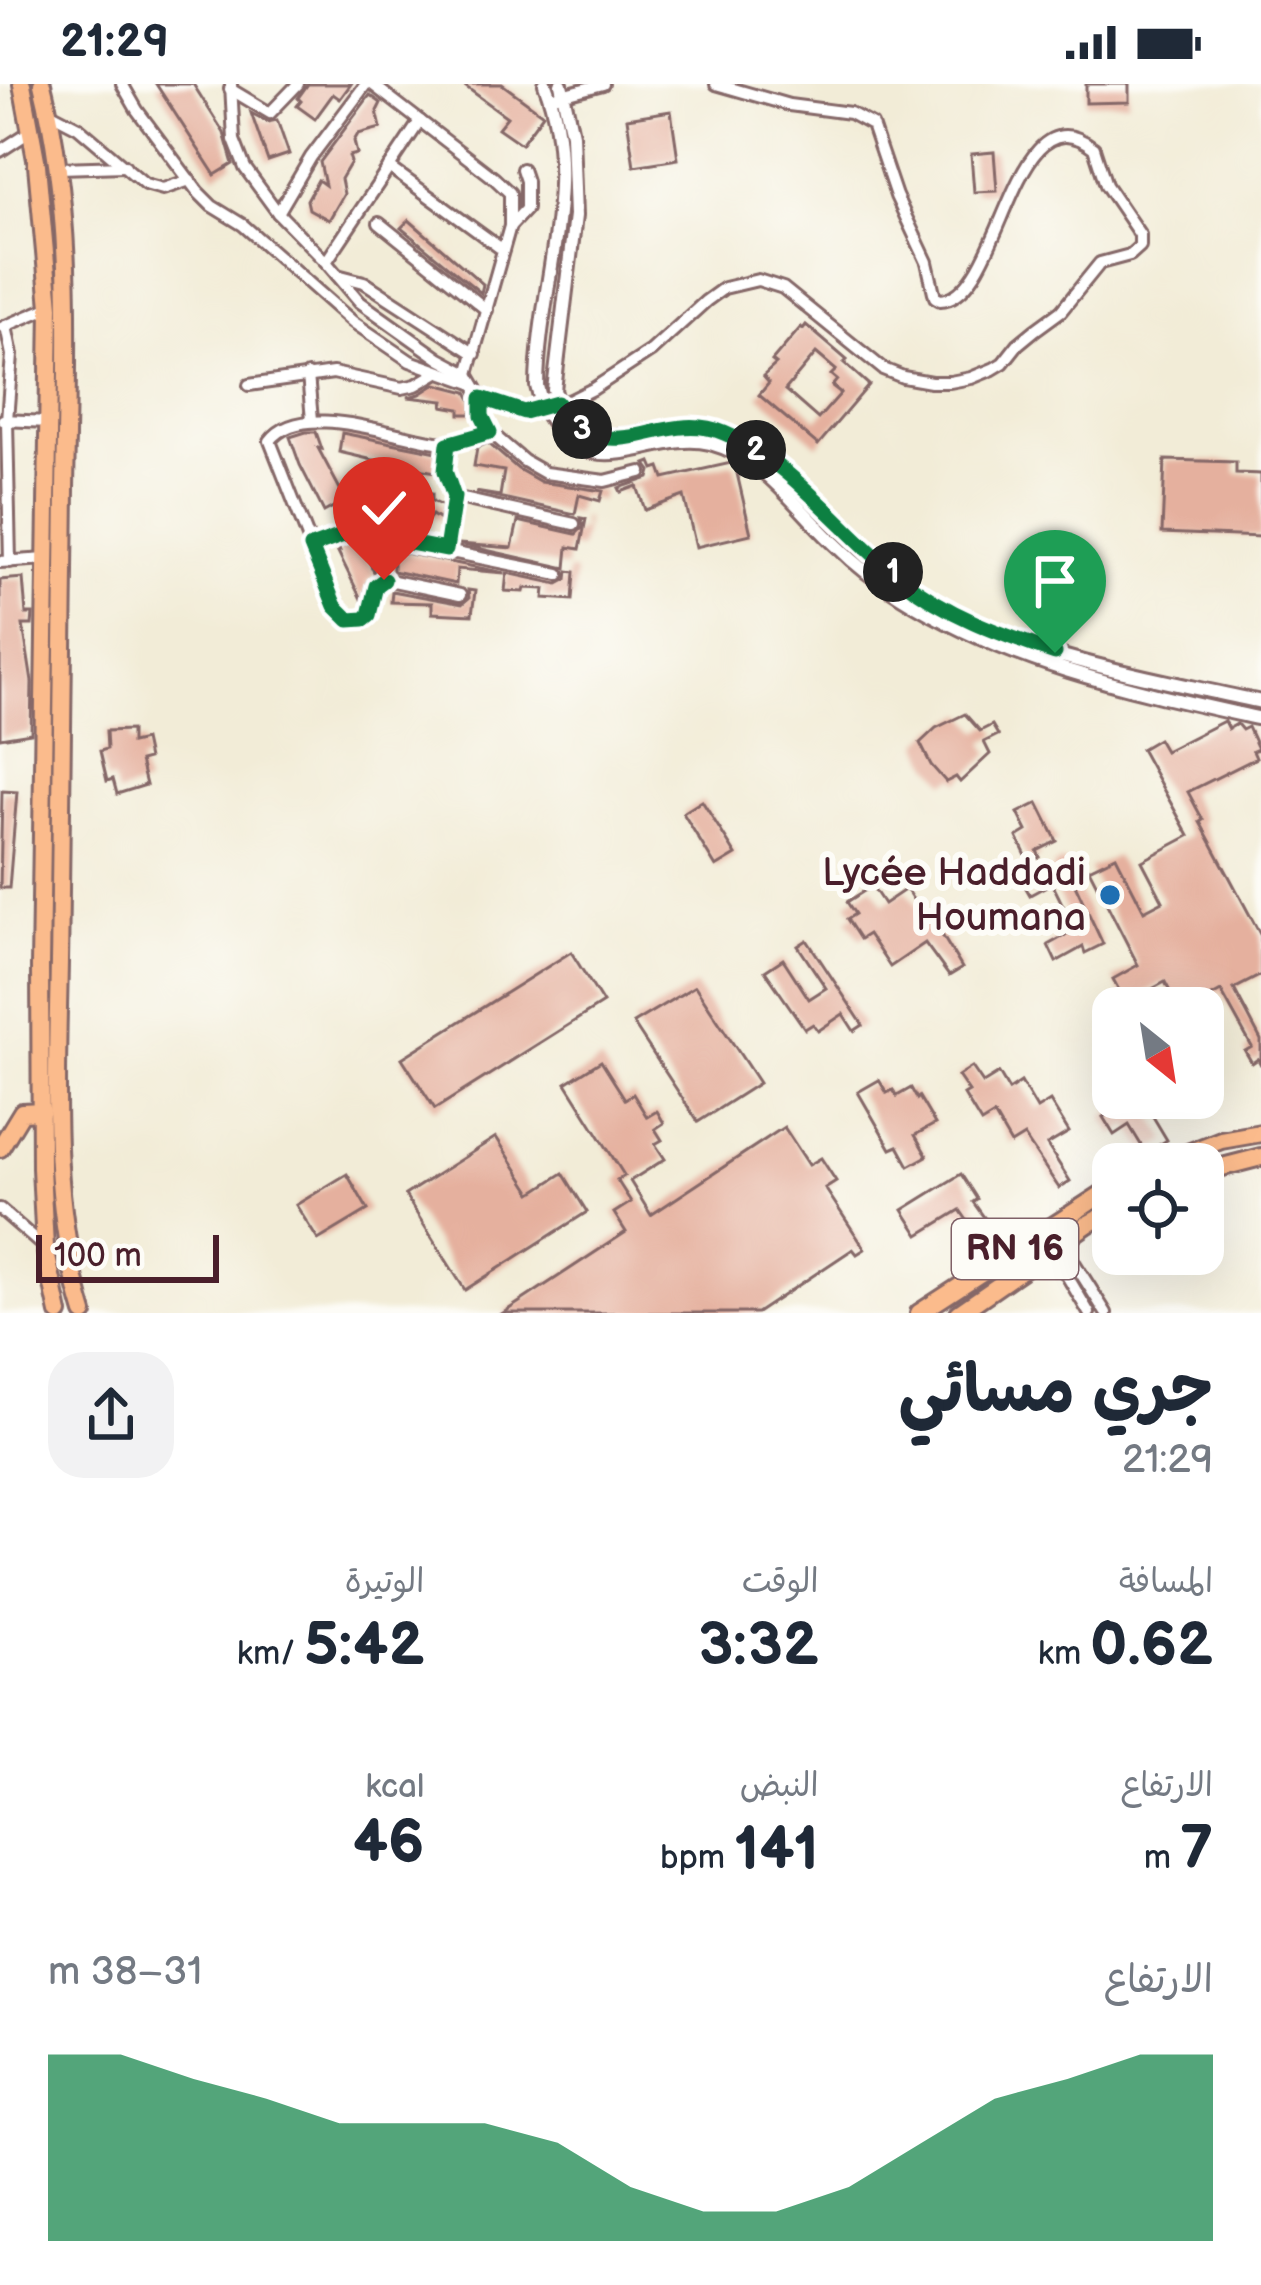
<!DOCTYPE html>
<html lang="ar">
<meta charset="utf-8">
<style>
body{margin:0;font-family:"Balsamiq Sans","Playpen Sans Arabic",sans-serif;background:#f2f2f3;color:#1f2937;direction:rtl;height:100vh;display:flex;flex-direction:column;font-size:45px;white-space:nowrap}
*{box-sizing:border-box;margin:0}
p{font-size:39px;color:#747a83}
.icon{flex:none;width:66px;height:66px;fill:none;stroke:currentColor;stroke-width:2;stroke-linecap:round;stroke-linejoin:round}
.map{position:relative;height:1229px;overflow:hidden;direction:ltr}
.drawer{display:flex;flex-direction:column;background:#fff;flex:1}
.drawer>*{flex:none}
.needle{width:78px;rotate:150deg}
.buttons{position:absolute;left:1092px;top:903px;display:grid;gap:24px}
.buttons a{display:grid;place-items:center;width:132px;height:132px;border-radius:24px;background:#fff;box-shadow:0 12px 48px #0002;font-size:60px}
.scale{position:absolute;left:36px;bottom:30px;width:183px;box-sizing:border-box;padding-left:12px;border:6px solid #4a1f2b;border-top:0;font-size:33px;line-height:42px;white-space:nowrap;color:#4a1f2b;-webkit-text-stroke:9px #fdfcf7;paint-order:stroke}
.pin{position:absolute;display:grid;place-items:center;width:102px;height:102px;color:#fff;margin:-123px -51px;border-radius:50% 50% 50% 0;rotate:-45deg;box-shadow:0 0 12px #0007}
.pin .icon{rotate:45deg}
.km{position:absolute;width:60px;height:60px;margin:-30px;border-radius:50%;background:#222;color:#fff;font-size:33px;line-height:60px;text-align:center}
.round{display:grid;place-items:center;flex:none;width:126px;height:126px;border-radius:36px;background:#f2f2f3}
.overview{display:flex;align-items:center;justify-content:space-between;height:204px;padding:0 48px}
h1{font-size:66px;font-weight:700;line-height:90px}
.figures{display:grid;grid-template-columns:repeat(3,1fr);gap:18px;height:204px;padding:12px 48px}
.figures div{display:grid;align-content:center}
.figures b{font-size:60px;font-weight:700}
.figures small{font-size:33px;font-weight:400}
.figures p{font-size:33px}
.chart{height:336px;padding:24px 48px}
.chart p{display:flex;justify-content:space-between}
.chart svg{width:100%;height:216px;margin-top:12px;fill:#0b8043;opacity:.7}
.status{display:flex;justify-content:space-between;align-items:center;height:84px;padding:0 60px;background:#fff;direction:ltr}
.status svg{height:33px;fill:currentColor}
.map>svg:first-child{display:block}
</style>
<div class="status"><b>21:29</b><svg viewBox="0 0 49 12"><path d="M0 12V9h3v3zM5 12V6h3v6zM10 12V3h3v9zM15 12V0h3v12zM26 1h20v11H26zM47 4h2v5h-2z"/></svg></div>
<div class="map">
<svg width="1261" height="1229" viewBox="0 0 1261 1229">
<rect width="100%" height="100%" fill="#fdfcf7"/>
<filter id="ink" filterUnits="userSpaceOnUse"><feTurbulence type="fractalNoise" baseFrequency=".00833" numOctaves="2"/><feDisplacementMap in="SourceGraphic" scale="24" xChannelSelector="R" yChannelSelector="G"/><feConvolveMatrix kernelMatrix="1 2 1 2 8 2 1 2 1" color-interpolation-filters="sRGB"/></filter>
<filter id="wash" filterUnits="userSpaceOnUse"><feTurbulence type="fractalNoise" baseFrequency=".004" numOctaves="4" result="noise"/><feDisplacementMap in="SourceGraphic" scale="48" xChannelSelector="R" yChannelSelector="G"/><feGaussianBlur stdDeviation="2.7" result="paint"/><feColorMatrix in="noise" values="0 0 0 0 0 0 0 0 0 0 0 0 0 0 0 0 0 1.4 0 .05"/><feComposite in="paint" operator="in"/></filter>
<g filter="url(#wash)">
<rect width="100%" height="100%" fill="#f2ecd7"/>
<g id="blocks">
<g fill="#e5b09e" fill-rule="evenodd">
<polygon points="156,0 193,0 224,49 233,80 215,91"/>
<polygon points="308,0 351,0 340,15 333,10 315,35 297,22 301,17 298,14"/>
<polygon points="462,0 502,0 543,30 521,60 498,44 507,33"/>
<polygon points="1086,0 1129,0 1129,18 1086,19"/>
<polygon points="370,11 381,19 377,27 381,44 358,50 354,57 357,70 349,72 351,78 341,95 344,110 329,136 309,125 307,116 318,96 325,101 320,78"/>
<polygon points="671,27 678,75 634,82 627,34"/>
<polygon points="251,29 268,38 277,36 289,70 268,77"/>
<polygon points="994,68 997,107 974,108 971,70"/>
<polygon points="409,136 483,200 481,209 401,144"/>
<path d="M806 241 847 276 844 279 869 301 818 361 759 311 769 299 763 292 776 280 772 277 801 243 803 245ZM816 269 836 286 831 291 837 296 832 302 841 309 818 335 785 306Z"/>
<polygon points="436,300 467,308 472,317 472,330 460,330 460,325 443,322 444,317 408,313 420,310"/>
<polygon points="306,348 316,348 322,365 318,364 350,424 339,430 335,422 324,428 300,381 290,353"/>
<polygon points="342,349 437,368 436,388 413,384 412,410 432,410 432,417 443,422 440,436 432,431 415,451 386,445 386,429 364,427 357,422 358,403 371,404 390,380 339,368"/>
<polygon points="488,359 518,385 541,398 603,407 600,417 579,411 575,430 475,408 500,412 504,387 474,382 477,364"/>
<polygon points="1165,376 1236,378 1236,389 1261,390 1261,453 1162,449"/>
<polygon points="651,378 654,385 660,383 664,394 731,379 735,381 751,450 696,463 684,412 645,426 637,402 621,408 619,404 649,394 651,387 646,380"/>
<polygon points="581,434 586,435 580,465 568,463 566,484 459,460 512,464 518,437 576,450 583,443"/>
<polygon points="353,458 361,460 375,490 367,498 362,517 338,468 340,467 338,463"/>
<polygon points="385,465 505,489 457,485 456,500 393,487 393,473 385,472"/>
<polygon points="568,487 575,488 573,516 544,514 545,505 525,504 524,508 505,507 507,489 558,500 567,495"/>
<polygon points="23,494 26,530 33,530 32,541 23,541 32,598 31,649 0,654 0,496"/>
<polygon points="468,506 475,507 472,531 432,529 432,519 391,518 392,507 462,520 469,514"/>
<polygon points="965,630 980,647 992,641 998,651 984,658 990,670 960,698 956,693 946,698 931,681 920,659 936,644"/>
<polygon points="1224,637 1228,645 1237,640 1242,646 1248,643 1258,665 1253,667 1256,674 1188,708 1203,736 1200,738 1261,852 1261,891 1234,905 1261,956 1261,981 1258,975 1252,979 1245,967 1252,963 1221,907 1190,924 1179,924 1165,898 1126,919 1113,895 1138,881 1089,785 1116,772 1144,827 1163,817 1142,777 1189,752 1141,665 1158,655 1165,667"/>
<polygon points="131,646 131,659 144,656 148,675 140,677 146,701 117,710 113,695 107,697 100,667 107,665 106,647"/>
<polygon points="2,707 17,708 9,804 0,804"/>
<polygon points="702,717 736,771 716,783 683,729"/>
<polygon points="1038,719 1057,757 1037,767 1040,773 1029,778 1017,753 1027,747 1018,729"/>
<polygon points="1064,777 1103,860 1085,869 1083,863 1056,878 1048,861 1075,846 1052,799 1030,811 1023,799 1055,786 1053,782"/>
<polygon points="872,802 884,820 906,805 920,826 922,824 931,838 933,836 962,884 949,892 925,859 890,883 868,850 860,855 847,835 855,830 847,818"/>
<polygon points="807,856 863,941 854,947 843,930 818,947 813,940 805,945 765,887 783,875 809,915 826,904 798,862"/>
<polygon points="571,868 603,919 435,1025 402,974"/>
<polygon points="695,902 759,999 698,1038 633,939"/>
<polygon points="601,977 625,1015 633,1010 647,1033 657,1027 664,1039 655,1045 662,1056 655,1060 665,1075 630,1097 651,1131 784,1043 809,1081 821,1074 836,1097 825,1104 865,1165 857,1170 853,1165 757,1229 503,1229 626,1148 614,1129 631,1118 617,1096 624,1091 566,999"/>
<polygon points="972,983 983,999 999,989 1009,1006 1021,998 1037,1025 1050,1017 1069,1048 1047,1061 1070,1097 1059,1104 1024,1052 1011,1060 994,1031 981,1039 964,1011 969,1008 958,992"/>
<polygon points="879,996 887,1009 893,1006 897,1012 911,1004 917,1015 919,1013 935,1040 915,1051 927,1072 909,1082 898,1062 891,1065 858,1008"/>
<polygon points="1133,1014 1178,1014 1152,1031 1167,1056 1146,1069 1129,1041 1114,1051 1103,1033"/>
<polygon points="496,1053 532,1109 563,1089 587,1128 465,1206 405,1111"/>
<polygon points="347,1090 368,1126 318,1156 296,1121"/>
<polygon points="961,1090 977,1115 973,1118 991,1143 978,1152 960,1126 919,1151 903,1126"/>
</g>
</g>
</g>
<g filter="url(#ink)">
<use href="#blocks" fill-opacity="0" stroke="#856767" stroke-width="3"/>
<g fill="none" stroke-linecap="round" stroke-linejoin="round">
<g stroke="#856767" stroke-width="16">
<g id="minor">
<polyline points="122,0 137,26 198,108 212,122 243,141 353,238 410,277 472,299"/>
<path d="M231 0 234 56 245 84 278 129 326 178 360 218 440 275 468 290 482 314 514 327 524 328 571 316 593 305 651 267 706 217 724 204 758 196 783 204 883 285 903 293 931 298H950L971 294 993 285 1003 279 1018 260 1035 246 1061 227 1100 179 1130 171 1140 162V151L1106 101 1094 64C1011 0 1004 214 940 216L935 213 927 178 896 112 872 41 850 29 789 21 716 0"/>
<polyline points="372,0 494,94 510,109 510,142 468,290"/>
<polyline points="230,5 270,29 298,0"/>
<polyline points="550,14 603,0"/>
<polyline points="49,28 78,43 145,100 163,105 190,96"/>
<polyline points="0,67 31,47"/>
<polyline points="389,83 503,166"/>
<polyline points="59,84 125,82"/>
<polyline points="278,129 311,73 366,0"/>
<polyline points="379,139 487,226"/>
<polyline points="511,141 526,125 526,97 522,85"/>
<polyline points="326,178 420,37"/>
<polyline points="337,191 364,198 475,270"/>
<polyline points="6,242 12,271 7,336 10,478"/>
<polyline points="3,243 50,223"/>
<polyline points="308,291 312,336"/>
<polyline points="249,301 333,289 402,304 416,301 438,288"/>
<polyline points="482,314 482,332 490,348 524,377 545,389 605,397 641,388"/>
<polyline points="3,336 49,338"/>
<polyline points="454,413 574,440"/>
<polyline points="311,463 352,448 559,490"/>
<polyline points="446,466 454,413 445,391 448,360"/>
<polyline points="0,478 47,475"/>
<path d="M460 511 384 495 376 502 369 531 359 536 343 533 335 522 270 357C302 314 398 355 444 359 460 361 475 354 490 348"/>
<polyline points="0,1125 45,1164"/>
<polyline points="1060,1156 1106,1229"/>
<polyline points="1049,1161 1089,1229"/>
</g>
</g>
<g stroke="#856767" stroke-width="18">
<g id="tertiary">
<path d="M545 0C583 97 538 203 537 302 542 324 550 341 569 355 576 360 583 367 593 368 632 375 671 349 710 359 764 373 797 425 836 461 855 480 878 498 901 512 1010 581 1136 607 1261 635"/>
<path d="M561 0 572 50 575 132 554 306C578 398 670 321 727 350 807 390 857 469 931 517 1020 573 1158 595 1261 618"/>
</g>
</g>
<g stroke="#856767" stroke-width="22">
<g id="trunk">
<polyline points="22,0 37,81 50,223 40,883 41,1084 45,1164 59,1229"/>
<path d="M42 0C75 132 67 271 65 406 63 564 62 721 59 878 57 995 49 1116 84 1229"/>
<polyline points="0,1064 22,1028 42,1027"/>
<polyline points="1160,1080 1221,1056 1261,1049"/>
<polyline points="1203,1088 1261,1073"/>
<polyline points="919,1229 1113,1103"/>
<polyline points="959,1229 1088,1140 1113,1127"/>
</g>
</g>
<use href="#minor" stroke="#fff" stroke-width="10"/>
<use href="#tertiary" stroke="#fff" stroke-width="12"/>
<use href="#trunk" stroke="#fbbb8c" stroke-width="16"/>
</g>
</g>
<g fill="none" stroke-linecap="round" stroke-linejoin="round" filter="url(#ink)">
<g stroke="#fff" stroke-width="24">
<path id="route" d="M384 496 376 502 369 531 364 535 349 536 335 522 311 463 352 448 446 466 454 413 445 387 448 360 490 348 482 332V314L524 328 557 319C610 394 659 322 724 349 788 375 844 449 900 494 946 531 1000 550 1055 569"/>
</g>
<use href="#route" stroke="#0b8043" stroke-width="15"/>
</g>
<circle fill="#1f6fb2" stroke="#fdfcf7" stroke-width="4.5" cx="1110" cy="811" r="12"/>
<g text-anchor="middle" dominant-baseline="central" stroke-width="12" stroke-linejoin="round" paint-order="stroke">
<rect fill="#fdfcf7" stroke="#806168" stroke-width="3" x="952" y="1135" width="126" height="60" rx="9"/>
<g font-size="36" font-weight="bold" fill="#4a1f2b">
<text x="1015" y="1165">RN 16</text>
</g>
<g font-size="39" fill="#4a1f2b" stroke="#fdfcf7" text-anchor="end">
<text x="1086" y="789">Lycée Haddadi<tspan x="1086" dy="45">Houmana</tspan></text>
</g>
</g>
</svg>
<div class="buttons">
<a><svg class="needle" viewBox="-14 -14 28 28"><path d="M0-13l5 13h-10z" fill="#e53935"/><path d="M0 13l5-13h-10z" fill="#747a83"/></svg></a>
<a><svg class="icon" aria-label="locate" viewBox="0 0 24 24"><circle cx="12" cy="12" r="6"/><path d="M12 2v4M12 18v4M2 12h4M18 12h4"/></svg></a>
</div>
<div class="scale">100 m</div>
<div class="pin" style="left:1055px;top:569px;background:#1e9e55"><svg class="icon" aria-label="arrive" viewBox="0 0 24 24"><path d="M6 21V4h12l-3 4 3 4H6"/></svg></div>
<div class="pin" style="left:384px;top:496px;background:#d93025"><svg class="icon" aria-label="check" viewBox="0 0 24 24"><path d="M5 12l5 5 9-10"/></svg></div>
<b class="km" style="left:893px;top:488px">1</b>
<b class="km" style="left:756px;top:366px">2</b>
<b class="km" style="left:582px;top:345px">3</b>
</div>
<section class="drawer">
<div class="overview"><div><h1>جري مسائي</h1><p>21:29</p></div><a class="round"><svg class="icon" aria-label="share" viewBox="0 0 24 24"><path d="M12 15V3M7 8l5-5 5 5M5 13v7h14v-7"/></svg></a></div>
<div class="figures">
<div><p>المسافة</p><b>0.62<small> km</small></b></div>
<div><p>الوقت</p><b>3:32</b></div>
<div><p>الوتيرة</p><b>5:42<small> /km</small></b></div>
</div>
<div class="figures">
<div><p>الارتفاع</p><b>7<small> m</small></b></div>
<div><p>النبض</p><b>141<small> bpm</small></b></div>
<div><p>kcal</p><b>46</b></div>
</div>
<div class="chart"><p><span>الارتفاع</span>31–38 m</p>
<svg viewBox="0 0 160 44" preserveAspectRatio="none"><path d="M0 44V6L10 6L20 11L30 15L40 20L50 20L60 20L70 24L80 33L90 38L100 38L110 33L120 24L130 15L140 11L150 6L160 6V44z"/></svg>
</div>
</section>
